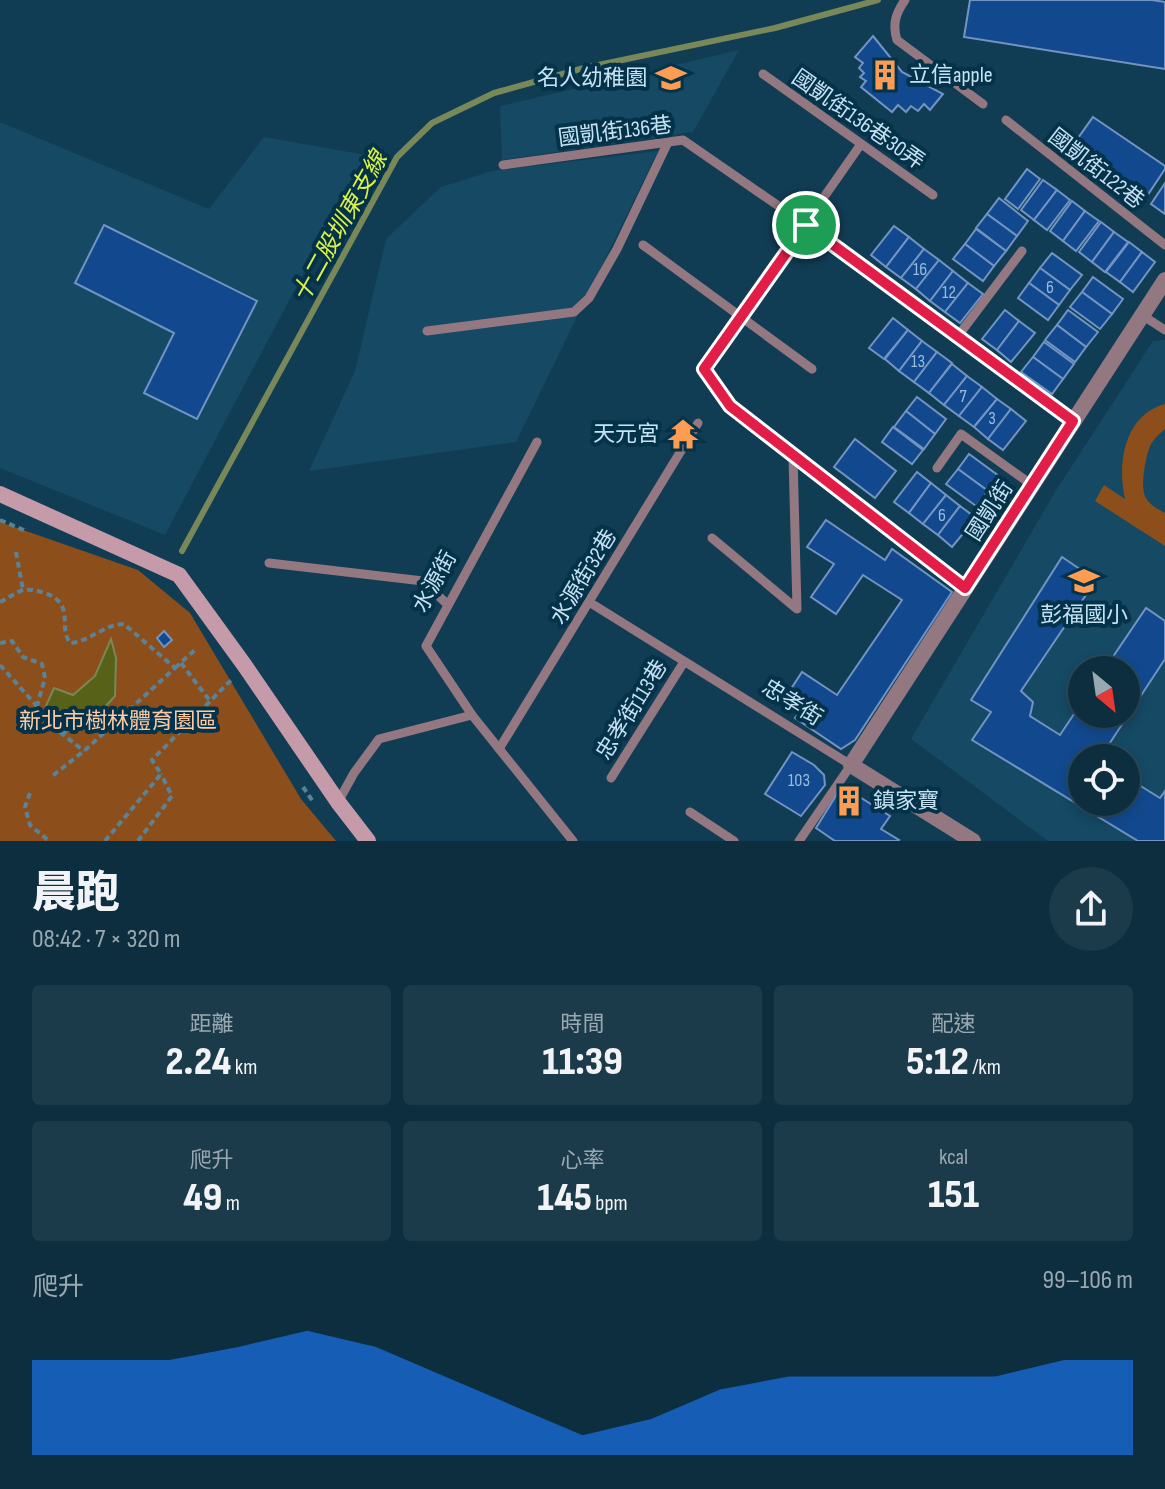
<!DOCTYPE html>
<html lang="zh-TW">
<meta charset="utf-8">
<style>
body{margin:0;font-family:"Sofia Sans Condensed","Noto Sans TC",sans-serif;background:#1b3a4a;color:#f1f3f6;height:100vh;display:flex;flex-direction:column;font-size:30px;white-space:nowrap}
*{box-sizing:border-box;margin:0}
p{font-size:26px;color:#9aa8b0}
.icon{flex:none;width:44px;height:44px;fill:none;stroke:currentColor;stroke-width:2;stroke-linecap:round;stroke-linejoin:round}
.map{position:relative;height:841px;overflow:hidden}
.side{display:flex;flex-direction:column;background:#0d2e3f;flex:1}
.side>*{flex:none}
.needle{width:52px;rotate:151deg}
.tools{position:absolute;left:1068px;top:656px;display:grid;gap:16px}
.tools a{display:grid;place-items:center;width:72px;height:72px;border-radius:50%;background:#0d2e3f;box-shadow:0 4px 12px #0003,0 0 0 2px #2d4a59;font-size:40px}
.pin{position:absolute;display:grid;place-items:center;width:68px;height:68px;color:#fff;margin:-34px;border:4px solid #fff;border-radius:50%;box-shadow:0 2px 8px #0007}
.round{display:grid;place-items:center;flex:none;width:84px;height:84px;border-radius:42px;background:#1b3a4a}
.summary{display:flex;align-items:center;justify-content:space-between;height:136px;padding:0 32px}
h1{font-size:44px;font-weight:800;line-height:60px}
.stats{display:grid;grid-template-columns:repeat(3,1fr);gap:12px;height:136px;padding:8px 32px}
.stats div{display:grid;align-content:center;border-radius:8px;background:#1b3a4a;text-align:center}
.stats b{font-size:40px;font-weight:800}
.stats small{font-size:22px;font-weight:400}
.stats p{font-size:22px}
.chart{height:224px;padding:16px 32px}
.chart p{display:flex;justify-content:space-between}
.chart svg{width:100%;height:144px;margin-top:8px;fill:#1a73e8;opacity:.7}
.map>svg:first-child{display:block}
</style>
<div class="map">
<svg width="1165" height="841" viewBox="0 0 1165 841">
<rect width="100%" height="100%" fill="#113d54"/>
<g fill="#154964" fill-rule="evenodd">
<polygon points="739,50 693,132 502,160 500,106"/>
<polygon points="0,122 209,209 264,137 366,155 165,535 0,468"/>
<polygon points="658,151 516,442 309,471 355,371 386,239 441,187 492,171"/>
<path d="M1165 340V841H1048L911 739 1055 492 1153 341ZM1082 670H1126V714H1082ZM1082 758H1126V802H1082Z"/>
</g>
<g fill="#8c4f1b">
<path d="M1165 404V429C1160 433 1155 438 1151 444 1146 454 1140 485 1145 496 1148 504 1158 509 1165 513V546L1095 501 1104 485 1125 499C1117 464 1124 415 1165 404Z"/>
<polygon points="0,522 138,570 190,613 301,799 336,841 0,841"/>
</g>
<polygon fill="#576117" stroke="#788859" stroke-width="2" points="111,639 116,658 115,696 95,718 72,723 45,708 54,688 73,695 95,676"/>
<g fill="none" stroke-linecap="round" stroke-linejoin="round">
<polyline stroke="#788859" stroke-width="6" points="182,551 397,157 432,123 494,93 584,68 775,28 878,0"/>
</g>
<g fill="#12498e" stroke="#7294c2" stroke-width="2">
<polygon points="970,0 1152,0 1165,2 1165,69 964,37"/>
<polygon points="873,36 902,72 943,94 930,110 924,104 918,111 911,106 906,112 898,105 892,112 861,87 866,81 860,77 864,73 859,68 863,63 855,57"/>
<polygon points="1093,117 1165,166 1165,169 1145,199 1071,148"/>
<polygon points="1027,169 1040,179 1018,209 1005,199"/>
<polygon points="1043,180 1057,190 1034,220 1021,210"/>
<polygon points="1165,183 1165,214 1151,204"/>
<polygon points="1057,190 1070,200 1047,230 1034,220"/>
<polygon points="999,198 1028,221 1017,236 987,214"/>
<polygon points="1072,201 1085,211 1063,241 1050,231"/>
<polygon points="1085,211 1099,221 1076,251 1063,241"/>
<polygon points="987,214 1017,236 1006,251 976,228"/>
<polygon points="1101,222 1114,232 1092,262 1079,252"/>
<polygon points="104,225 257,301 197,419 144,393 174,333 75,283"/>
<polygon points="894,226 909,237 886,267 871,255"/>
<polygon points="976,229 1006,251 994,266 965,244"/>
<polygon points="1114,232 1128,242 1105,272 1092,262"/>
<polygon points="909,237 924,249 901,278 886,267"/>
<polygon points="1129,242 1142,252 1120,282 1106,272"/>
<polygon points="965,244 994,266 983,281 953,259"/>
<polygon points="924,249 939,260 916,289 901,278"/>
<polygon points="1142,252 1155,262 1133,292 1120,282"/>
<polygon points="1052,253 1082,275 1070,290 1040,268"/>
<polygon points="939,260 953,271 930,301 916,289"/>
<polygon points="1040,268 1070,290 1059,305 1029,283"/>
<polygon points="953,271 968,283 945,312 930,301"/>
<polygon points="1093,277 1123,299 1112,314 1082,292"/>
<polygon points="968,283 983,294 960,323 945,312"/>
<polygon points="1029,283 1059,305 1048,320 1018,298"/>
<polygon points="1082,292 1112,314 1100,329 1070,307"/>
<polygon points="1005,310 1019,321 997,350 982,339"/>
<polygon points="1068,310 1098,332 1086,347 1057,325"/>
<polygon points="893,318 908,330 884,359 869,348"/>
<polygon points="1019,321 1035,333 1011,362 997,350"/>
<polygon points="1057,325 1086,347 1075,362 1045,340"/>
<polygon points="908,330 922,341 899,371 885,359"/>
<polygon points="922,341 937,352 914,382 899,371"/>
<polygon points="1044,342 1074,364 1063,379 1033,357"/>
<polygon points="937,352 952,363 929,393 914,382"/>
<polygon points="1033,357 1063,379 1052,394 1021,372"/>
<polygon points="952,364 967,376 944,405 929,393"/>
<polygon points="967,376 982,387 959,416 944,405"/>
<polygon points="982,387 997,399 974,427 959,416"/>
<polygon points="917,397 946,419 935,434 906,411"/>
<polygon points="997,399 1011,409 988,439 974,427"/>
<polygon points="1011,409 1026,421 1003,450 988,439"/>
<polygon points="906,411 935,434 924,449 894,427"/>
<polygon points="893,427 923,450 912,464 882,442"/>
<polygon points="855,439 896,471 875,498 834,467"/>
<polygon points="969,454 999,476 988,491 958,469"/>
<polygon points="958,469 988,491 976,506 946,484"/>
<polygon points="917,472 931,483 909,513 894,502"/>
<polygon points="931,483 946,495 923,524 909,513"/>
<polygon points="946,495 960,506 938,535 923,524"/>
<polygon points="960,506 976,518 952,547 938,535"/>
<polygon points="826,520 885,560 892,549 952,592 855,740 841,749 795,718 806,703 789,692 802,672 837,695 902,600 863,575 836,614 811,597 834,564 807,547"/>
<polygon points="1062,557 1096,580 1021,691 1033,702 1030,716 1060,735 1082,702 1082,714 1126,714 1126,670 1104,670 1146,608 1165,621 1165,659 1100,758 1082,758 1082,802 1126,802 1126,777 1160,798 1165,791 1165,841 1138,841 972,740 991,712 971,700"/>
<polygon points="164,631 172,640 164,647 157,638"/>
<polygon points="792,752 814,765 824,775 825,785 801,816 765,794"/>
<polygon points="842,786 890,816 881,829 899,840 898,841 835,841 816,828"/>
</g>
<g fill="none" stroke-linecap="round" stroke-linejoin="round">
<g stroke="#5c8297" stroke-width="4" stroke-dasharray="6 4" stroke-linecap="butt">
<polyline points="0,520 26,531"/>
<polyline points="16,552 23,590"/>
<path d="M0 602C7 599 16 592 23 590 35 588 57 595 62 606 68 618 61 630 70 643 90 642 104 624 124 624L175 668 84 751 51 777"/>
<polyline points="0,643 12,641 23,657 42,664 45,678 37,706"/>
<polyline points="181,663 210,701"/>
<polyline points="0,665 61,733 84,751"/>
<polyline points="175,668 195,650"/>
<polyline points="61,733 120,717"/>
<polyline points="303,787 314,803"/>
<polyline points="30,793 25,807 30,825 49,841"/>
<polyline points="105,841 161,774 152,760 232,679"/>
<polyline points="138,841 172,796 161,774"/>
</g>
<g stroke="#937881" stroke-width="9">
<path d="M905 0C896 13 892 24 897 40L983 104"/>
<polyline points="763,74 933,195"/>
<polyline points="1006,120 1165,245"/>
<polyline points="861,144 704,369 730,406 965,588"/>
<polyline points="503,165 683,140 806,225 1073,421"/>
<polyline points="643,245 812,369"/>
<polyline points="1142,315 1165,330"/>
<polyline points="427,331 574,312 589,298 617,249 668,142"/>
<polyline points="958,336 1022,251"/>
<polyline points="537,442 426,646 472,715 573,841"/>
<polyline points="937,468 961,434 1032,485"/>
<polyline points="712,538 797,609 793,456"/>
<polyline points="269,563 423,581 448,605"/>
<polyline points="589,602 851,765 799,841"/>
<polyline points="499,749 698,423"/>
<polyline points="611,778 684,662"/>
<polyline points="338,802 354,773 379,739 472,715"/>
<polyline points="690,812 734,841"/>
</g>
<polyline stroke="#937881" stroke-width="16" points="973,841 851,765 1165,280"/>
<polyline stroke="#c59ba9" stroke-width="16" points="0,494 179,575 245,666 338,802 368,841"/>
</g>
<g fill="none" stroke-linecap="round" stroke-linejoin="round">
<g stroke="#fff" stroke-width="16">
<polygon id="route" points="806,225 1073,421 965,588 730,406 704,369"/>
</g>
<use href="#route" stroke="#e11d48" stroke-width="10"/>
</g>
<defs>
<g id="building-bare" transform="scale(2.4)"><path d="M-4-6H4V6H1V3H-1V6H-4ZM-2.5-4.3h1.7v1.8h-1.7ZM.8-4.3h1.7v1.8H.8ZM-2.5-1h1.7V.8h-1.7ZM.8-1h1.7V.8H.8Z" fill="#fc9d53" stroke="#033249" stroke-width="2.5" paint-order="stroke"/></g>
<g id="school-bare" transform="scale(2.4)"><path d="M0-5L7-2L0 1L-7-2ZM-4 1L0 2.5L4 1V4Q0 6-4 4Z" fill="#fc9d53" stroke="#033249" stroke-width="2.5" paint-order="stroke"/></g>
<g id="temple-bare" transform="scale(2.4)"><path d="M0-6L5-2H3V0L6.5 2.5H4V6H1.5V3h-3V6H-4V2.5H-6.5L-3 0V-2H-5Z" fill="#fc9d53" stroke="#033249" stroke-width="2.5" paint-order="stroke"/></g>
</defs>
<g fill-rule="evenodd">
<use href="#building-bare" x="885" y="75"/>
<use href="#school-bare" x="671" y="78"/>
<use href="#temple-bare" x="683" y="434"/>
<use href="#school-bare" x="1084" y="581"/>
<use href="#building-bare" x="849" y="801"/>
</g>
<g text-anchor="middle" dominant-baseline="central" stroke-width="8" stroke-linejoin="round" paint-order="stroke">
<g font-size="18" fill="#99bcda">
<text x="920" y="269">16</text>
<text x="1050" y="287">6</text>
<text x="949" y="292">12</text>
<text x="918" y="361">13</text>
<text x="963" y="396">7</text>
<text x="992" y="418">3</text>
<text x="942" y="515">6</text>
<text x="799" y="780">103</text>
</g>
<g font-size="22" fill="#c6e2f4" stroke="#033249" text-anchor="start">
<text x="909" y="75">立信apple</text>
<text x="647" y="78" text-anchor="end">名人幼稚園</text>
<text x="659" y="434" text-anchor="end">天元宮</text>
<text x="1084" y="615" text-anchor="middle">彭福國小</text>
<text x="873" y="801">鎮家寶</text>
</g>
<g font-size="22" fill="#c6e2f4" stroke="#033249">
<text transform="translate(858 120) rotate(35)">國凱街136巷30弄</text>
<text transform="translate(615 132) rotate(-7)">國凱街136巷</text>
<text transform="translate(1096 169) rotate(38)">國凱街122巷</text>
<text transform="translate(990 511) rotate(-57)">國凱街</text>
<text transform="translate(584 577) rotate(-59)">水源街32巷</text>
<text transform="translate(435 582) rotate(-61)">水源街</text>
<text transform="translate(792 703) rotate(32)">忠孝街</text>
<text transform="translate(632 710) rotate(-58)">忠孝街113巷</text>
</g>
<g font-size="22" fill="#fdcaa5" stroke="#033249">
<text x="118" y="721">新北市樹林體育園區</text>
</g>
<g font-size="24" font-style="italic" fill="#dcf244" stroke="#033249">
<text transform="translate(340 227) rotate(-61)">十二股圳東支線</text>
</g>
</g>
</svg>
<div class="tools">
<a><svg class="needle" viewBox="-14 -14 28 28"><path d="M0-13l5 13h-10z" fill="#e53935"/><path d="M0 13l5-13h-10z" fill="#9aa8b0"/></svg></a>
<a><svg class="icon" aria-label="locate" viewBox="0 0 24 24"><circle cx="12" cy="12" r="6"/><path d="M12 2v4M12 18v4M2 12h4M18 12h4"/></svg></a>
</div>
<div class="pin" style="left:806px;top:225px;background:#1e9e55"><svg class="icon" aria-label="arrive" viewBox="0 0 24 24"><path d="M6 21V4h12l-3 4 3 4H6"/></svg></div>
</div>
<section class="side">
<div class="summary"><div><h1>晨跑</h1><p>08:42 · 7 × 320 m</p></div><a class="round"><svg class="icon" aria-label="share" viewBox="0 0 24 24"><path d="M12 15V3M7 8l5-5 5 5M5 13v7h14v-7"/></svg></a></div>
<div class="stats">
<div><p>距離</p><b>2.24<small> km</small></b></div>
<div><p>時間</p><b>11:39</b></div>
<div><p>配速</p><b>5:12<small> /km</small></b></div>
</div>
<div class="stats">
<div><p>爬升</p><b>49<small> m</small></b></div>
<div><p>心率</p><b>145<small> bpm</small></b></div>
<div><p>kcal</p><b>151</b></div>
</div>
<div class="chart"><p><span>爬升</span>99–106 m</p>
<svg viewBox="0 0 160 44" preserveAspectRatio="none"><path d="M0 44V15L10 15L20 15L30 11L40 6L50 11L60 20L70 29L80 38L90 33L100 24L110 20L120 20L130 20L140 20L150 15L160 15V44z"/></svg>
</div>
</section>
